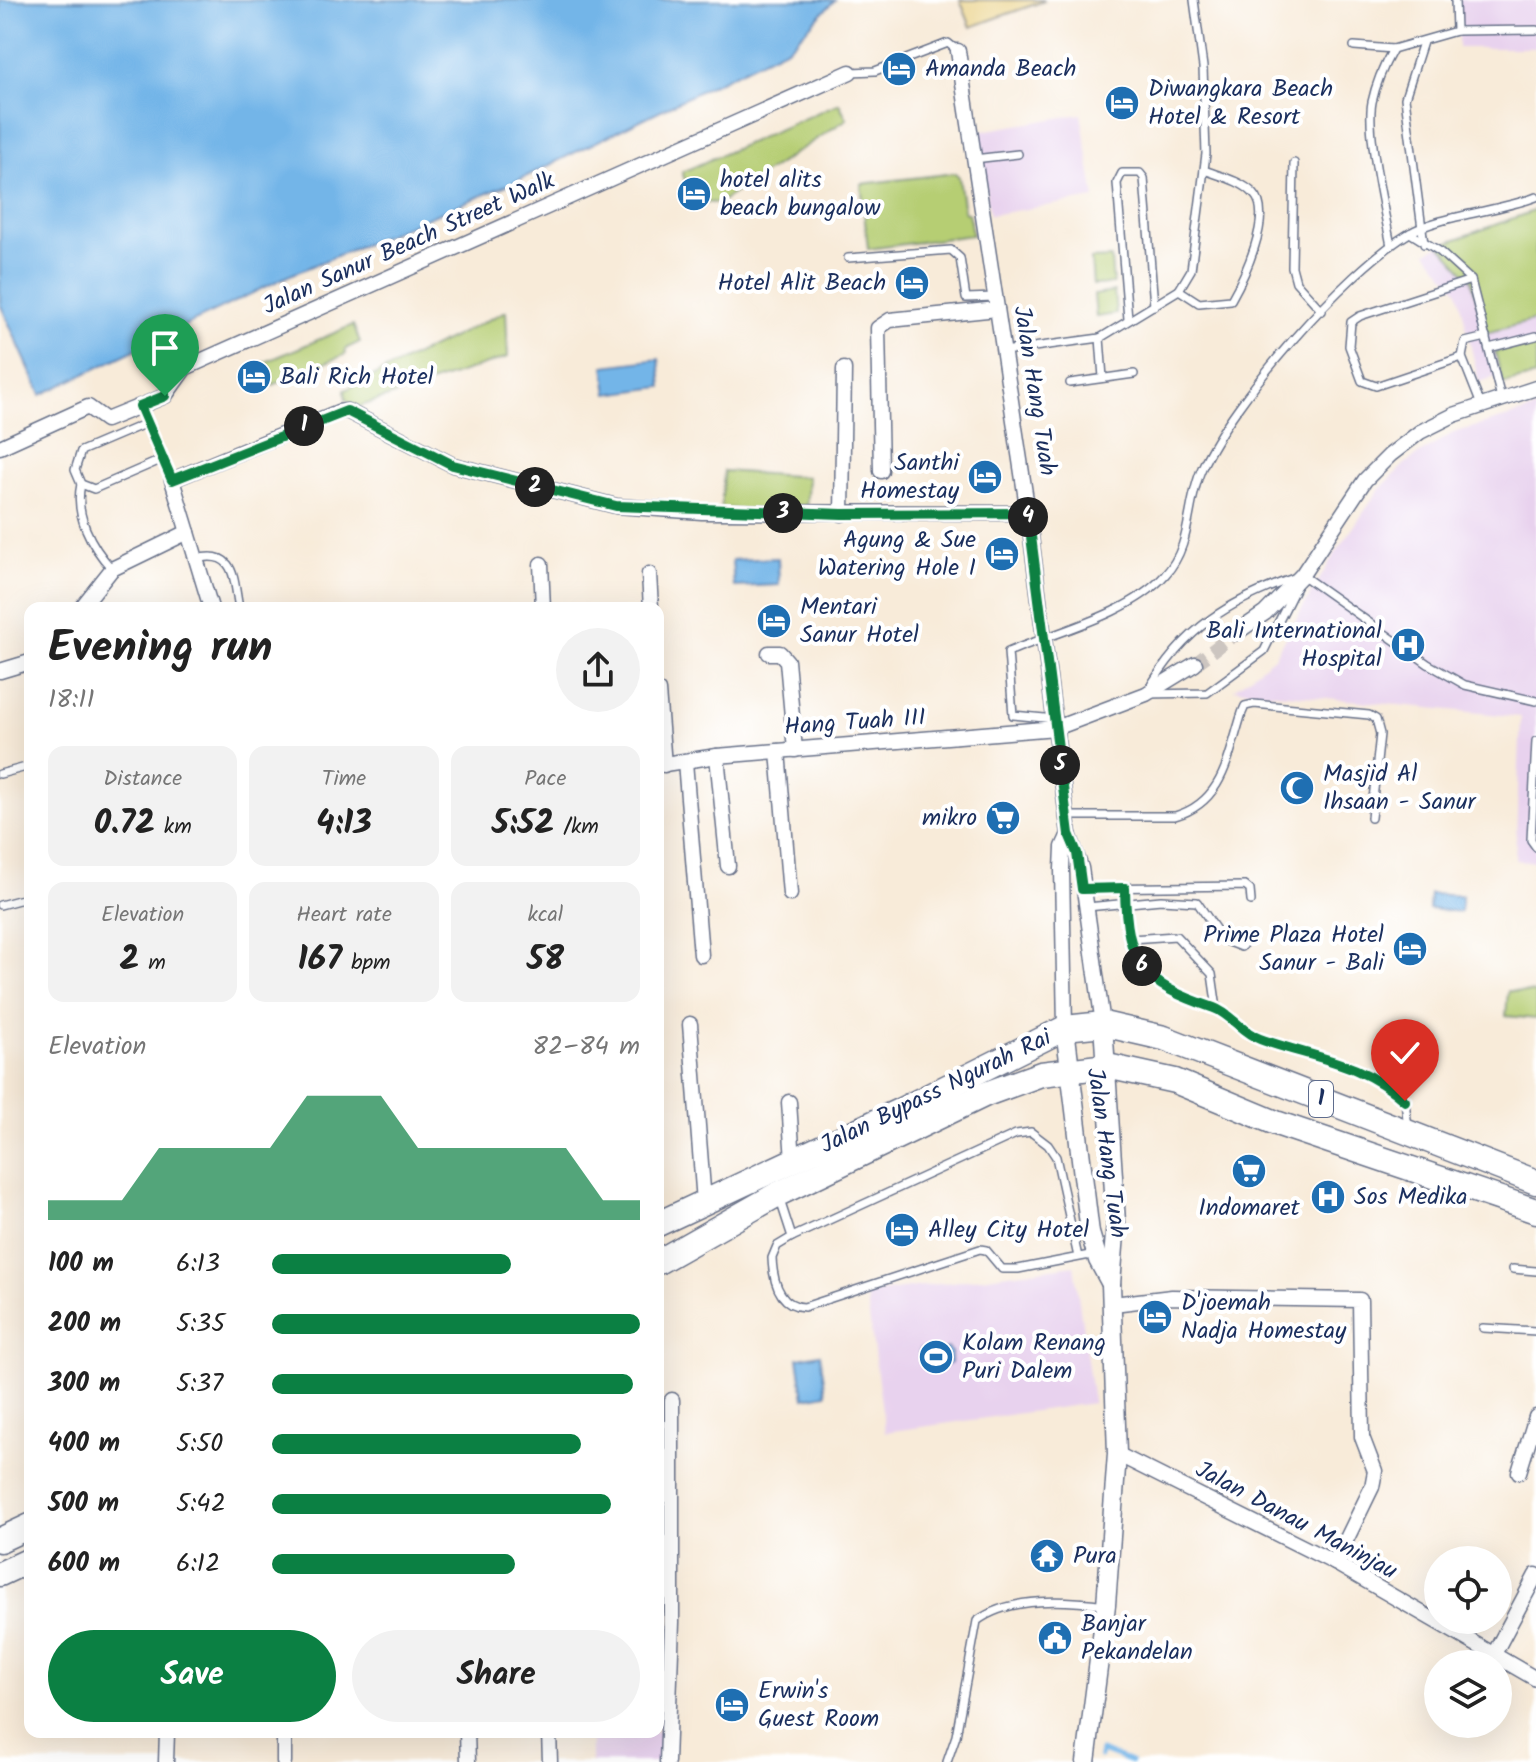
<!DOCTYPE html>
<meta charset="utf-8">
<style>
body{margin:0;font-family:Kalam,sans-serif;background:#f2f2f2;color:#222;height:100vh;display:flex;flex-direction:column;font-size:30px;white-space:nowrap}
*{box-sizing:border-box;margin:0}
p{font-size:26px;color:#767676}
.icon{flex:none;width:44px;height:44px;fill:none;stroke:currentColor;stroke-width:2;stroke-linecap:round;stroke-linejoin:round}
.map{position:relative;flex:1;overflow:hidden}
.panel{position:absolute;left:24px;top:602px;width:640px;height:1136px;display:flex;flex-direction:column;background:#fff;border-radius:16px;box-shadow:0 8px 32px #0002}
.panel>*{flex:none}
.tools{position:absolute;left:1424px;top:1546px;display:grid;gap:16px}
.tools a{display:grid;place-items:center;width:88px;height:88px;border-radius:50%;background:#fff;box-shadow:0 8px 32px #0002;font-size:40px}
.pin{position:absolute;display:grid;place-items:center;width:68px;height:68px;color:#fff;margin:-82px -34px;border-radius:50% 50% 50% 0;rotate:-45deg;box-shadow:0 0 8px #0007}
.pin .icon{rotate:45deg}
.km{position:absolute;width:40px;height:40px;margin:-20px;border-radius:50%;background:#222;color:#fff;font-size:22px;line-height:40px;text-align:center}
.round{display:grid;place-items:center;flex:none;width:84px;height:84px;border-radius:42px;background:#f2f2f2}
.summary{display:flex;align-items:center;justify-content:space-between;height:136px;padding:0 24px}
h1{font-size:44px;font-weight:800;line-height:60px}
.stats{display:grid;grid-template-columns:repeat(3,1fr);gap:12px;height:136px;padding:8px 24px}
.stats div{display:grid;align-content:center;border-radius:16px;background:#f2f2f2;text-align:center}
.stats b{font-size:34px;font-weight:800}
.stats small{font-size:22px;font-weight:400}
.stats p{font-size:22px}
.chart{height:224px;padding:16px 24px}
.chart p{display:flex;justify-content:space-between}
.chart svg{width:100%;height:144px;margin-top:8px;fill:#0b8043;opacity:.7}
.cta{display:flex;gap:16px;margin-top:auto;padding:16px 24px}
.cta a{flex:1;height:92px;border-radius:48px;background:#0b8043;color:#fff;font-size:32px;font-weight:800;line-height:92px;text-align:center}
.cta a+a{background:#f2f2f2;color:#222}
ul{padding:0 24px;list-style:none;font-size:26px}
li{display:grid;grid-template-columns:128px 96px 1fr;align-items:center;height:60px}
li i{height:20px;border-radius:10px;background:#0b8043}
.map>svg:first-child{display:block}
</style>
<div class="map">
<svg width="1536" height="1762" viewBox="0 0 1536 1762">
<rect width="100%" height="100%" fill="#fff"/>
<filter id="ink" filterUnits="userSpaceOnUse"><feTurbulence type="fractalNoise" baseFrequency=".0125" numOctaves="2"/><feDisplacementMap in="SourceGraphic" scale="16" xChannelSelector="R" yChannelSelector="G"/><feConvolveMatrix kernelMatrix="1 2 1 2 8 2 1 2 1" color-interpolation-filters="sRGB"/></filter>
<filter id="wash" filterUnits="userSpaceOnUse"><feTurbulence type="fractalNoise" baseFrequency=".006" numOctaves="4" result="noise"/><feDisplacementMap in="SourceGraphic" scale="32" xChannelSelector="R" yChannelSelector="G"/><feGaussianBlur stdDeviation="1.8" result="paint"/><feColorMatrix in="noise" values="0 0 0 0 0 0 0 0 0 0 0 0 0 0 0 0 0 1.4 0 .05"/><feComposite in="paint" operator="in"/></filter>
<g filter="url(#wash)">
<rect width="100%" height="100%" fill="#f8ebd9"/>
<g fill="#e8d2ee">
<rect x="1458" y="0" width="78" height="48"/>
<polygon points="1081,114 1095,198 990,215 976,132"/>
<polygon points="1536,210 1536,365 1479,382 1458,291 1427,252 1453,239"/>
<polygon points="1536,409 1536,862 1515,860 1521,717 1234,689 1274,657 1329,563 1379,490 1407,462 1453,433"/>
<polygon points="1074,1265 1093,1403 885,1432 866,1294"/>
<polygon points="658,1696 664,1696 663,1762 591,1762 591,1732 658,1732"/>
</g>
<g fill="#b6ce73" stroke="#687e68" stroke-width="2">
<polygon points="839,103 847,119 719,203 693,202 682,172"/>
<polygon points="955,173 959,177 964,212 969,214 972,235 868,249 861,184"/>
<polygon points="1536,210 1536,320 1486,333 1471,279 1440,245"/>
<polygon points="1111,258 1113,284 1093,285 1091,259"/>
<polygon points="1114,292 1116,314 1096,317 1094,295"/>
<polygon points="506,311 508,357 358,407 346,400 345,390"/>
<polygon points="353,325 360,342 345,349 346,354 273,385 263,363"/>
<polygon points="1536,342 1536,376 1503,384 1495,352"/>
<polygon points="724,471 808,477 806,514 721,508"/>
<polygon points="1508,991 1536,993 1536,1019 1506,1016"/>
</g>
<polygon fill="#eeda9e" stroke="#84847e" stroke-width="2" points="960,0 1043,0 1044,1 971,27"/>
<g fill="#73b5e8" stroke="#4772a3" stroke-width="2">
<polygon points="0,0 835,0 789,47 519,180 288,276 41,395 0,304"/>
<polygon points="659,359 662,387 608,394 604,366"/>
<polygon points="778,558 779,585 734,587 732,560"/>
<polygon points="1430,894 1462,896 1460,912 1429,909"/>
<polygon points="947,1348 951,1352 951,1363 939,1369 927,1364 919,1354 920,1349 940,1352"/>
<polygon points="820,1354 826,1394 804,1398 798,1358"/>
</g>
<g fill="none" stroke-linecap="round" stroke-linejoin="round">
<polyline stroke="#73b5e8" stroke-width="5" points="1100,1756 1101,1751 1131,1762"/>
</g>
</g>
<g filter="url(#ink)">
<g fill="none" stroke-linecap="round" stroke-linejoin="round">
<polyline stroke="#ccc5c0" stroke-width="14" stroke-dasharray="14 7" stroke-linecap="butt" points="1195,664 1236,633"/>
<g stroke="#687189" stroke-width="10">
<g id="lane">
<polyline points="1455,0 1456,31"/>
<polyline points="1423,42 1405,98 1424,244"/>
<polyline points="1354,46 1393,49 1456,31 1536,30"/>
<polyline points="850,72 875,71 948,43 958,51"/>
<polyline points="974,159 1018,154"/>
<polyline points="1294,163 1292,267 1296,282 1322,311"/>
<polyline points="1410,233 1439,251 1471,280 1501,398"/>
<path d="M1391 246C1385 213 1366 132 1372 102 1376 83 1384 65 1393 49"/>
<polyline points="848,258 951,250 960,258 966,298 995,297"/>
<polyline points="1471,280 1360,316 1351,322 1349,346 1362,381 1376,386 1462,357 1465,342 1486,337"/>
<path d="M1179 290 1199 303 1231 300C1243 279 1274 215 1254 194 1242 181 1220 176 1204 170"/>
<polyline points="1128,319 1117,183 1122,173 1140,173 1144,178 1154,306"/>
<polyline points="1100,338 1103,378"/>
<polyline points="1489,348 1536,336"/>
<polyline points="1004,351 1100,338 1179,290 1191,270 1206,154 1203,67 1194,0"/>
<polyline points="1462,357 1481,405"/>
<polyline points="1070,383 1134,374"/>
<polyline points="140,406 172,480"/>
<polyline points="147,423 81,451 75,470 81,484 94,489 163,459"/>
<path d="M81 484C74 515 91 546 112 569"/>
<path d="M196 559C236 549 233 578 239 608"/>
<path d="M1302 575 1264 651 1207 693 1146 694C1183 627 1232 599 1302 575Z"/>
<polyline points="1302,575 1428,664 1465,685 1536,701"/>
<path d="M1055 719 1013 715 1008 652C1056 632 1131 614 1165 575 1193 545 1186 503 1202 468 1232 401 1345 272 1408 234 1437 216 1500 211 1536 197"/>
<polyline points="1536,741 1531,840 1536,847"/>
<polyline points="0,774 30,766"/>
<path d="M1067 816H1175C1224 802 1228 756 1242 713L1245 706 1254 704 1369 715 1376 719 1380 734 1371 818"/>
<polyline points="1085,888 1245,886 1250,890 1251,901"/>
<path d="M1125 888C1126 965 1144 984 1214 1008 1231 1014 1242 1033 1260 1039 1311 1057 1363 1062 1405 1101L1408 1128"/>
<polyline points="0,905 30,897"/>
<polyline points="1087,907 1161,900 1197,902 1223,940 1241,947 1247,940"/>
<polyline points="1130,939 1176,936 1212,974 1217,1009"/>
<polyline points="780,1200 792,1237"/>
<path d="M1078 1257 1056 1157 1048 1145 1031 1132 1016 1134 792 1237 777 1246 772 1258C773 1281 779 1306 804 1307L980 1249 986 1250 1002 1269H1018L1095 1254"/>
<polyline points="1513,1269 1536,1271"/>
<polyline points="1483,1328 1536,1331"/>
<path d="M947 1762 956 1736 977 1621C1010 1596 1067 1600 1106 1605"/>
</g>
</g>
<g stroke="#687189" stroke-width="17">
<g id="street">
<polyline points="958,51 1028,513 1069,834 1081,868 1103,1024"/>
<polyline points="0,447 88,407 106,420 165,396 185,368 850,72"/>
<polyline points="881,471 878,328 890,320 997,309"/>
<polyline points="842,514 844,369"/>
<polyline points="541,564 543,608"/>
<polyline points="649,574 651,608"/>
<polyline points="81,608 112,569 188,532"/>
<polyline points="211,608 172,480 338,412 347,411 453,465 616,506 702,512 1028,513"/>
<polyline points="1236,633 1265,613 1302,575 1365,480 1390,455 1420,432 1454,415 1536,388"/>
<polyline points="769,653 780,653 787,661 795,750"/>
<polyline points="0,671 30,662"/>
<polyline points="658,691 664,765"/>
<polyline points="778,751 790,894"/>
<polyline points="717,756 728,866"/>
<polyline points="685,762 701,955"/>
<polyline points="658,765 717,756 1056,728 1146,694 1195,664"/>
<polyline points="690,1024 704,1202"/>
<polyline points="1065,1028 1062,869 1063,847 1069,834"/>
<polyline points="789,1102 793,1161"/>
<polyline points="1113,1304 1172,1297 1360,1300 1362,1437 1375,1471 1372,1487 1335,1563"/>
<polyline points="1117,1454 1335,1563 1536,1679"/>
<polyline points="1519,1472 1536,1417"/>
<polyline points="1493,1656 1536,1575"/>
<polyline points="284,1732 284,1762"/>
<polyline points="467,1732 468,1762"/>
<polyline points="549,1732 550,1762"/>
<polyline points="166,1762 167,1732"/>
<polyline points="667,1762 672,1622 672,1400"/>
</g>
</g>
<g stroke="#687189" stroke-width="21">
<g id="secondary">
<polyline points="1065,1028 1090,1233 1098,1260 1111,1284"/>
<polyline points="1086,1762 1106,1605 1117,1454 1111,1284 1116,1222 1103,1024"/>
</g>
</g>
<g stroke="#687189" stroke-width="27">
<g id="highway">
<polyline points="658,1224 901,1110 1065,1028 1103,1024 1164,1038 1536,1182"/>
<polyline points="658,1262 778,1194 986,1094 1041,1074 1107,1066 1175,1081 1276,1123 1536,1211"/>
<polyline points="0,1540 30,1526"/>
<polyline points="0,1574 30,1560"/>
</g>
</g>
<use href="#lane" stroke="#fff" stroke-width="7"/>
<use href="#street" stroke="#fff" stroke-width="14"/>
<use href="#secondary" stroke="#fff" stroke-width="18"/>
<use href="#highway" stroke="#fff" stroke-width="24"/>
</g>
</g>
<g fill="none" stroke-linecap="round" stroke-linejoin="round" filter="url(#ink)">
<g stroke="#fff" stroke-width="16">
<path id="route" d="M165 396 140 406 172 480 347 411 453 465 616 506 842 514 1028 513 1069 834 1077 853 1082 889 1125 888C1126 965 1143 984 1214 1008 1231 1014 1242 1033 1260 1039 1313 1058 1361 1061 1405 1101"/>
</g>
<use href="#route" stroke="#0b8043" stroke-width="10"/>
</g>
<defs>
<g id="hotel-disc" transform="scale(1.8)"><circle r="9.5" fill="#1f6fb2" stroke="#fff"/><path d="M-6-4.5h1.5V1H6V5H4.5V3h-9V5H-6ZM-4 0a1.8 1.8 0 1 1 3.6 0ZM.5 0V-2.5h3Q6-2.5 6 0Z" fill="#fff"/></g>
<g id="hospital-disc" transform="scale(1.8)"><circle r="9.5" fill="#1f6fb2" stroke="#fff"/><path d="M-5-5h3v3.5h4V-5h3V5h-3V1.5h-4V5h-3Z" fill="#fff"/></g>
<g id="mosque-disc" transform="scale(1.8)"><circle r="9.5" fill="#1f6fb2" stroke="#fff"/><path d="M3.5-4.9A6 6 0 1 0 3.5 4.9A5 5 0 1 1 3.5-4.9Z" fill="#fff"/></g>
<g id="supermarket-disc" transform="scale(1.8)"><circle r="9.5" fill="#1f6fb2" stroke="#fff"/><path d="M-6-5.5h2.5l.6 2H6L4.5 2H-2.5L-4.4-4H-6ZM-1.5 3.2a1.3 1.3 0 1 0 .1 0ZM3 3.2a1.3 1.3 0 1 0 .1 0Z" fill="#fff"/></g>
<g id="stadium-disc" transform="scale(1.8)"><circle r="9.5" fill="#1f6fb2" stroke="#fff"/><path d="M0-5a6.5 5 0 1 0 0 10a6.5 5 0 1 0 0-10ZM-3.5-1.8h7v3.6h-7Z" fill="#fff"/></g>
<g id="temple-disc" transform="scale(1.8)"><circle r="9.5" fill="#1f6fb2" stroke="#fff"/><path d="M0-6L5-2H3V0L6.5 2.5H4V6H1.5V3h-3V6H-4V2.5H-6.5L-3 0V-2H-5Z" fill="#fff"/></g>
<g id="civic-disc" transform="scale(1.8)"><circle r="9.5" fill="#1f6fb2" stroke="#fff"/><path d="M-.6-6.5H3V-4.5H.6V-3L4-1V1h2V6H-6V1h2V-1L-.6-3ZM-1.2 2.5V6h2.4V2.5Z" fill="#fff"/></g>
</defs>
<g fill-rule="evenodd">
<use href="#hotel-disc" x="899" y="69"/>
<use href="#hotel-disc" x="1122" y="103"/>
<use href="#hotel-disc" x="694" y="194"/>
<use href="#hotel-disc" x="912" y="283"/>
<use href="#hotel-disc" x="254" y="377"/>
<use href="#hotel-disc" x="985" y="477"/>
<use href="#hotel-disc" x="1002" y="554"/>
<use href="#hotel-disc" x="774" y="621"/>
<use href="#hospital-disc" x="1408" y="645"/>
<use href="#mosque-disc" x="1297" y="788"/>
<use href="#supermarket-disc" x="1003" y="818"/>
<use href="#hotel-disc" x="1410" y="949"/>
<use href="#supermarket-disc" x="1249" y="1171"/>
<use href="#hospital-disc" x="1328" y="1197"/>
<use href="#hotel-disc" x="902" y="1230"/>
<use href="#hotel-disc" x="1155" y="1317"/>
<use href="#stadium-disc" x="936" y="1357"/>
<use href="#temple-disc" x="1047" y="1556"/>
<use href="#civic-disc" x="1055" y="1638"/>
<use href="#hotel-disc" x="732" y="1705"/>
</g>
<g text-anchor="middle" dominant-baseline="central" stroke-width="8" stroke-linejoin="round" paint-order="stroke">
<rect fill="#fff" stroke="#5f6d8e" stroke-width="2" x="1309" y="1081" width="24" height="36" rx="6"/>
<g font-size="22" font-weight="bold" fill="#1b2f5e">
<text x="1321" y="1099">1</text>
</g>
<g font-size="24" fill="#1b2f5e" stroke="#fff" text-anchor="start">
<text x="925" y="69">Amanda Beach</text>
<text x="1148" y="89">Diwangkara Beach<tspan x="1148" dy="28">Hotel &amp; Resort</tspan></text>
<text x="720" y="180">hotel alits<tspan x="720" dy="28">beach bungalow</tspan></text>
<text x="886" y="283" text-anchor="end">Hotel Alit Beach</text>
<text x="280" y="377">Bali Rich Hotel</text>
<text x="959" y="463" text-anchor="end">Santhi<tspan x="959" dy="28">Homestay</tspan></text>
<text x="976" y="540" text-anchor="end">Agung &amp; Sue<tspan x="976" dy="28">Watering Hole I</tspan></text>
<text x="800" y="607">Mentari<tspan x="800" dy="28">Sanur Hotel</tspan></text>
<text x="1382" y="631" text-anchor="end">Bali International<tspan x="1382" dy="28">Hospital</tspan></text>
<text x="1323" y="774">Masjid Al<tspan x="1323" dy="28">Ihsaan - Sanur</tspan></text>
<text x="977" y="818" text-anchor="end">mikro</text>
<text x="1384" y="935" text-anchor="end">Prime Plaza Hotel<tspan x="1384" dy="28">Sanur - Bali</tspan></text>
<text x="1354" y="1197">Sos Medika</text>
<text x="1249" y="1208" text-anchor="middle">Indomaret</text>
<text x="928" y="1230">Alley City Hotel</text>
<text x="1181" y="1303">D'joemah<tspan x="1181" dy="28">Nadja Homestay</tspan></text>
<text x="962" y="1343">Kolam Renang<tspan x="962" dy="28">Puri Dalem</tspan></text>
<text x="1073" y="1556">Pura</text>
<text x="1081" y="1624">Banjar<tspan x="1081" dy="28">Pekandelan</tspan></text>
<text x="758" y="1691">Erwin's<tspan x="758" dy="28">Guest Room</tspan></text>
</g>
<g font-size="24" fill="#1b2f5e" stroke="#fff">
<text transform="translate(409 244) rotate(-24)">Jalan Sanur Beach Street Walk</text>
<text transform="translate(1034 391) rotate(81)">Jalan Hang Tuah</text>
<text transform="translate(855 723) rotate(-4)">Hang Tuah III</text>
<text transform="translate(936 1092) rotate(-26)">Jalan Bypass Ngurah Rai</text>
<text transform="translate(1106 1153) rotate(82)">Jalan Hang Tuah</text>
<text transform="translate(1296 1521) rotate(28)">Jalan Danau Maninjau</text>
</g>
</g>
</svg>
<div class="tools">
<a><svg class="icon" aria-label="locate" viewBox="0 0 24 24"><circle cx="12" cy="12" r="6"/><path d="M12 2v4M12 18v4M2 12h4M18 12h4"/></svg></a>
<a><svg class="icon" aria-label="layers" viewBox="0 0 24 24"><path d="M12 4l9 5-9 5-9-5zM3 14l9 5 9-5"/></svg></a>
</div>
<div class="pin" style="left:165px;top:396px;background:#1e9e55"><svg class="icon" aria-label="arrive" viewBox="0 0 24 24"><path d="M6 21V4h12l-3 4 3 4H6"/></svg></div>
<div class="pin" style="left:1405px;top:1101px;background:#d93025"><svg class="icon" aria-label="check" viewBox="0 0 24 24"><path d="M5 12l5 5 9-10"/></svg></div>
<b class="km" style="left:304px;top:426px">1</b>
<b class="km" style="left:535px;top:487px">2</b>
<b class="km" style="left:783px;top:513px">3</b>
<b class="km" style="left:1028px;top:517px">4</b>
<b class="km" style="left:1060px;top:765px">5</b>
<b class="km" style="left:1142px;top:966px">6</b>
<section class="panel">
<div class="summary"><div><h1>Evening run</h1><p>18:11</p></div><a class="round"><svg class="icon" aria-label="share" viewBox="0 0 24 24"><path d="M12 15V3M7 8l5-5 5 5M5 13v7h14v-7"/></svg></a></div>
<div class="stats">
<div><p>Distance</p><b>0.72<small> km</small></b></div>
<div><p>Time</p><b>4:13</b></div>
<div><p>Pace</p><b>5:52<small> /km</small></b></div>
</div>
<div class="stats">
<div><p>Elevation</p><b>2<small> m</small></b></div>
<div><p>Heart rate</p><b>167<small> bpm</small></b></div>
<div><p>kcal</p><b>58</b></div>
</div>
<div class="chart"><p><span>Elevation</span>82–84 m</p>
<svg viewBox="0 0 160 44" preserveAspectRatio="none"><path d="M0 44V38L10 38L20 38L30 22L40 22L50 22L60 22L70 6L80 6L90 6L100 22L110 22L120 22L130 22L140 22L150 38L160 38V44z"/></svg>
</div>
<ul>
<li><b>100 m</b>6:13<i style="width:65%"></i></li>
<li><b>200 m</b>5:35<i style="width:100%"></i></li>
<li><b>300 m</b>5:37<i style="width:98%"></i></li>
<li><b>400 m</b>5:50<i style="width:84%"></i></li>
<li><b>500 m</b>5:42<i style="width:92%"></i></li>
<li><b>600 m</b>6:12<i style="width:66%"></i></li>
</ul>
<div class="cta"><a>Save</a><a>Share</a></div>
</section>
</div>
